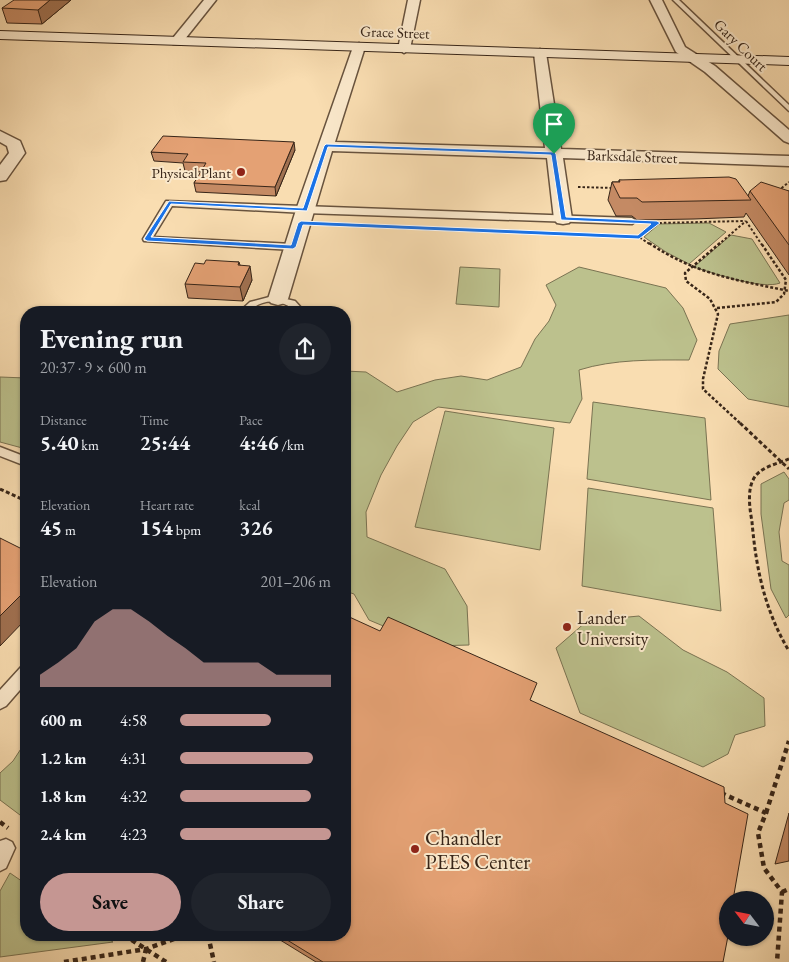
<!DOCTYPE html>
<meta charset="utf-8">
<style>
body{margin:0;font-family:"EB Garamond",serif;background:#20242c;color:#f1f3f6;height:100vh;display:flex;flex-direction:column;font-size:19px;white-space:nowrap}
*{box-sizing:border-box;margin:0}
p{font-size:16px;color:#9ea1a6}
.icon{flex:none;width:28px;height:28px;fill:none;stroke:currentColor;stroke-width:2;stroke-linecap:round;stroke-linejoin:round}
.map{position:relative;flex:1;overflow:hidden}
.side{position:absolute;left:20px;top:306px;width:331px;height:635px;display:flex;flex-direction:column;background:#171b24;border-radius:20px;box-shadow:0 1px 4px #0004}
.side>*{flex:none}
.needle{width:32px;rotate:302deg}
.controls{position:absolute;left:719px;top:891px;display:grid;gap:10px}
.controls a{display:grid;place-items:center;width:55px;height:55px;border-radius:50%;background:#171b24;box-shadow:0 1px 4px #0004;font-size:25px}
.pin{position:absolute;display:grid;place-items:center;width:42px;height:42px;color:#fff;margin:-51px -21px;border-radius:50% 50% 50% 0;rotate:-45deg;box-shadow:0 0 5px #0007}
.pin .icon{rotate:45deg}
.round{display:grid;place-items:center;flex:none;width:52px;height:52px;border-radius:26px;background:#20242c}
.overview{display:flex;align-items:center;justify-content:space-between;height:85px;padding:0 20px}
h1{font-size:28px;font-weight:700;line-height:38px}
.stats{display:grid;grid-template-columns:repeat(3,1fr);gap:8px;height:85px;padding:5px 20px}
.stats div{display:grid;align-content:center}
.stats b{font-size:21px;font-weight:700}
.stats small{font-size:14px;font-weight:400}
.stats p{font-size:14px}
.chart{height:140px;padding:10px 20px}
.chart p{display:flex;justify-content:space-between}
.chart svg{width:100%;height:90px;margin-top:5px;fill:#c59692;opacity:.7}
.action{display:flex;gap:10px;margin-top:auto;padding:10px 20px}
.action a{flex:1;height:58px;border-radius:30px;background:#c59692;color:#111;font-size:20px;font-weight:700;line-height:58px;text-align:center}
.action a+a{background:#20242c;color:#f1f3f6}
ul{padding:0 20px;list-style:none;font-size:16px}
li{display:grid;grid-template-columns:80px 60px 1fr;align-items:center;height:38px}
li i{height:12px;border-radius:6px;background:#c59692}
.map>svg:first-child{display:block}
</style>
<div class="map">
<svg width="789" height="962" viewBox="0 0 789 962">
<rect width="100%" height="100%" fill="#f9ddb1"/>
<filter id="stains"><feTurbulence type="fractalNoise" baseFrequency=".004" numOctaves="4"/><feColorMatrix values="0 0 0 0 .2 0 0 0 0 .09 0 0 0 0 .02 0 0 0 .5 -.17"/></filter>
<radialGradient id="worn" r=".72"><stop offset=".6" stop-color="#630" stop-opacity="0"/><stop offset="1" stop-color="#630" stop-opacity=".3"/></radialGradient>
<g fill="#bcc18d" stroke="#7a7352">
<polygon points="709,223 726,232 689,264 666,252 644,237 659,224"/>
<path d="M731 235 752 239 780 283C763 290 712 273 694 267Z"/>
<polygon points="460,267 500,269 499,307 456,304"/>
<path d="M579 267 666 288 683 308 697 340 689 360C652 360 614 359 579 370L582 399 570 423 438 407 413 422 397 446 381 475 366 512 367 537 445 569 467 606 469 645 431 646 369 620 354 594 345 591V371L366 372 397 392 435 380 461 376 487 380 521 367 535 339 549 321 556 305 546 285Z"/>
<polygon points="789,315 789,407 748,399 718,369 719,351 730,324"/>
<polygon points="0,377 26,378 26,449 0,442"/>
<polygon points="593,402 705,418 711,500 587,479"/>
<polygon points="445,411 554,428 540,550 415,527"/>
<polygon points="784,472 789,479 789,500 784,503 779,532 782,561 789,565 789,615 786,618 771,589 761,514 761,484"/>
<polygon points="588,488 713,508 721,611 582,586"/>
<polygon points="639,616 683,650 727,672 764,698 765,726 735,735 728,754 703,767 580,713 556,648 587,621"/>
<polygon points="26,741 26,815 24,818 0,800 0,773 13,761"/>
<polygon points="10,873 26,884 26,935 102,935 113,942 0,957 0,891"/>
</g>
<g fill="none" stroke-linecap="round" stroke-linejoin="round">
<g stroke="#68533e" stroke-width="3">
<g id="service">
<polygon points="673,0 679,0 789,105 789,111"/>
<polygon points="166,201 632,218 636,221 632,224 305,213 172,206 153,237 293,244 297,247 293,250 144,241 143,239"/>
<path d="M273 296 295 301 305 312H295C284 298 260 298 249 312H239L250 302Z"/>
<polygon points="0,447 26,457 26,466 0,456"/>
<polygon points="26,665 26,683 6,706 0,709 0,690 21,667"/>
<polygon points="6,839 12,842 15,848 6,868 0,871 0,841"/>
</g>
</g>
<g stroke="#68533e" stroke-width="3">
<g id="minor">
<polygon points="204,0 216,0 181,44 173,44 171,41 173,38"/>
<polygon points="408,0 420,0 410,49 404,53 398,49"/>
<polygon points="650,0 662,0 685,47 715,66 789,130 789,143 784,141 705,72 676,52"/>
<polygon points="359,43 365,47 335,142 545,148 534,53 540,49 546,53 561,149 789,156 789,166 563,158 572,219 569,223 563,224 557,223 554,219 547,158 332,151 288,299 285,303 278,305 271,303 268,299 296,210 353,47"/>
<polygon points="0,131 20,141 25,153 6,180 0,181 0,165 9,153 7,146 0,142"/>
</g>
</g>
<g stroke="#372518" stroke-width="2">
<polygon id="secondary" points="0,31 789,57 789,65 0,39"/>
</g>
<g stroke="#372518" stroke-width="2" stroke-dasharray="2.5 2" stroke-linecap="butt">
<polyline points="578,187 614,188"/>
<polyline points="778,191 789,182"/>
<polyline points="646,221 657,223 745,221"/>
<polyline points="746,221 762,245"/>
<polyline points="631,236 639,237 651,245"/>
<polyline points="639,237 656,223"/>
<polyline points="718,245 746,221"/>
</g>
<g stroke="#372518" stroke-width="2.5" stroke-dasharray="3 2" stroke-linecap="butt">
<path d="M649 243C695 274 736 280 789 291"/>
<polyline points="720,243 685,273 686,281 710,299 718,314 703,379 703,389 741,424"/>
<polyline points="717,308 776,302 784,294 786,280 761,243"/>
</g>
<g stroke="#372518" stroke-width="3" stroke-dasharray="4 2.5" stroke-linecap="butt">
<polyline points="740,423 789,469"/>
<path d="M789 459C777 464 759 467 753 480 747 492 750 510 752 522 756 569 765 611 789 651"/>
<polyline points="0,489 26,501"/>
</g>
<g stroke="#372518" stroke-width="4.5" stroke-dasharray="5 4" stroke-linecap="butt">
<polyline points="721,793 766,813 758,833 764,868 782,892 777,962"/>
<polyline points="766,813 789,741"/>
<polyline points="0,822 8,828"/>
<polyline points="782,892 789,889"/>
<polyline points="124,935 166,962"/>
<polyline points="208,935 214,962"/>
<polyline points="64,962 146,949 185,935"/>
<polyline points="143,962 146,949"/>
</g>
<use href="#service" fill="#fbe9cc" fill-rule="evenodd"/>
<use href="#minor" fill="#fbe9cc" fill-rule="evenodd"/>
<use href="#secondary" fill="#fbe9cc" fill-rule="evenodd"/>
</g>
<g fill="#c48a64" stroke="#372518">
<polygon points="71,0 42,24 7,23 2,8"/>
<polygon points="295,150 276,196 196,192 194,183 201,172 185,171 183,163 154,161 151,152"/>
<polygon points="619,180 748,196 750,191 789,191 789,275 746,213 744,217 694,219 637,220 632,216 616,216 608,200 612,182 619,182"/>
<polygon points="239,262 240,265 252,280 243,301 188,298 185,284 204,264"/>
<polygon points="531,700 723,962 316,962 272,935 345,935"/>
<polygon points="789,813 789,861 775,864"/>
</g>
<g fill="#a07151" stroke="#372518">
<polygon points="50,0 71,0 42,24 38,10"/>
<polygon points="294,142 295,150 276,196 275,187"/>
<polygon points="250,266 252,280 243,301 240,287"/>
<polygon points="26,590 26,619 0,646 0,616"/>
</g>
<g fill="#e4a174" stroke="#372518">
<polygon points="14,0 50,0 38,10 2,8"/>
<polygon points="163,136 294,142 275,187 194,183 206,163 183,162 188,154 151,152"/>
<polygon points="729,177 736,179 751,200 642,202 637,198 620,198 612,182 620,182 619,180"/>
<polygon points="761,182 789,191 789,245 750,191"/>
<polygon points="206,260 239,262 238,265 250,266 240,287 185,284 195,263 204,264"/>
<polygon points="0,538 26,551 26,590 0,616"/>
<polygon points="345,615 380,631 388,617 537,683 530,700 724,787 725,803 748,814 733,900 728,900 728,936 723,962 323,962 279,935 345,935"/>
</g>
<path fill="#1a73e8" stroke="#fff" fill-rule="evenodd" d="M326 144 554 152 556 154 566 217 657 221 660 223 639 239 303 225 296 247 293 249 147 241 144 239 169 201 303 208 324 146ZM328 147 551 155 561 220 651 224 638 235 301 221 298 223 291 245 151 237 171 204 307 211Z"/>
<g fill="#8f2418" stroke="#fbe9cc" stroke-width="2">
<circle cx="241" cy="172" r="5"/>
<circle cx="567" cy="627" r="5"/>
<circle cx="415" cy="849" r="5"/>
</g>
<g text-anchor="middle" dominant-baseline="central" stroke-width="4" stroke-linejoin="round" paint-order="stroke">
<g font-size="15" fill="#372518" stroke="#fbe9cc">
<text transform="translate(395 32) rotate(2)">Grace Street</text>
<text transform="translate(741 45) rotate(44)">Gary Court</text>
<text transform="translate(632 156) rotate(2)">Barksdale Street</text>
</g>
<g font-size="15" fill="#372518" stroke="#fbe9cc" text-anchor="end">
<text x="231" y="172">Physical Plant</text>
</g>
<g font-size="18" fill="#372518" stroke="#fbe9cc" text-anchor="start">
<text x="577" y="617">Lander<tspan x="577" dy="21">University</tspan></text>
</g>
<g font-size="21" fill="#372518" stroke="#fbe9cc" text-anchor="start">
<text x="425" y="837">Chandler<tspan x="425" dy="24">PEES Center</tspan></text>
</g>
</g>
<rect width="100%" height="100%" filter="url(#stains)"/>
<rect width="100%" height="100%" fill="url(#worn)"/>
</svg>
<div class="controls">
<a><svg class="needle" viewBox="-14 -14 28 28"><path d="M0-13l5 13h-10z" fill="#e53935"/><path d="M0 13l5-13h-10z" fill="#9ea1a6"/></svg></a>
</div>
<div class="pin" style="left:554px;top:154px;background:#1e9e55"><svg class="icon" aria-label="arrive" viewBox="0 0 24 24"><path d="M6 21V4h12l-3 4 3 4H6"/></svg></div>
<section class="side">
<div class="overview"><div><h1>Evening run</h1><p>20:37 · 9 × 600 m</p></div><a class="round"><svg class="icon" aria-label="share" viewBox="0 0 24 24"><path d="M12 15V3M7 8l5-5 5 5M5 13v7h14v-7"/></svg></a></div>
<div class="stats">
<div><p>Distance</p><b>5.40<small> km</small></b></div>
<div><p>Time</p><b>25:44</b></div>
<div><p>Pace</p><b>4:46<small> /km</small></b></div>
</div>
<div class="stats">
<div><p>Elevation</p><b>45<small> m</small></b></div>
<div><p>Heart rate</p><b>154<small> bpm</small></b></div>
<div><p>kcal</p><b>326</b></div>
</div>
<div class="chart"><p><span>Elevation</span>201–206 m</p>
<svg viewBox="0 0 160 44" preserveAspectRatio="none"><path d="M0 44V38L10 32L20 25L30 12L40 6L50 6L60 12L70 19L80 25L90 32L100 32L110 32L120 32L130 38L140 38L150 38L160 38V44z"/></svg>
</div>
<ul>
<li><b>600 m</b>4:58<i style="width:60%"></i></li>
<li><b>1.2 km</b>4:31<i style="width:88%"></i></li>
<li><b>1.8 km</b>4:32<i style="width:87%"></i></li>
<li><b>2.4 km</b>4:23<i style="width:100%"></i></li>
</ul>
<div class="action"><a>Save</a><a>Share</a></div>
</section>
</div>
